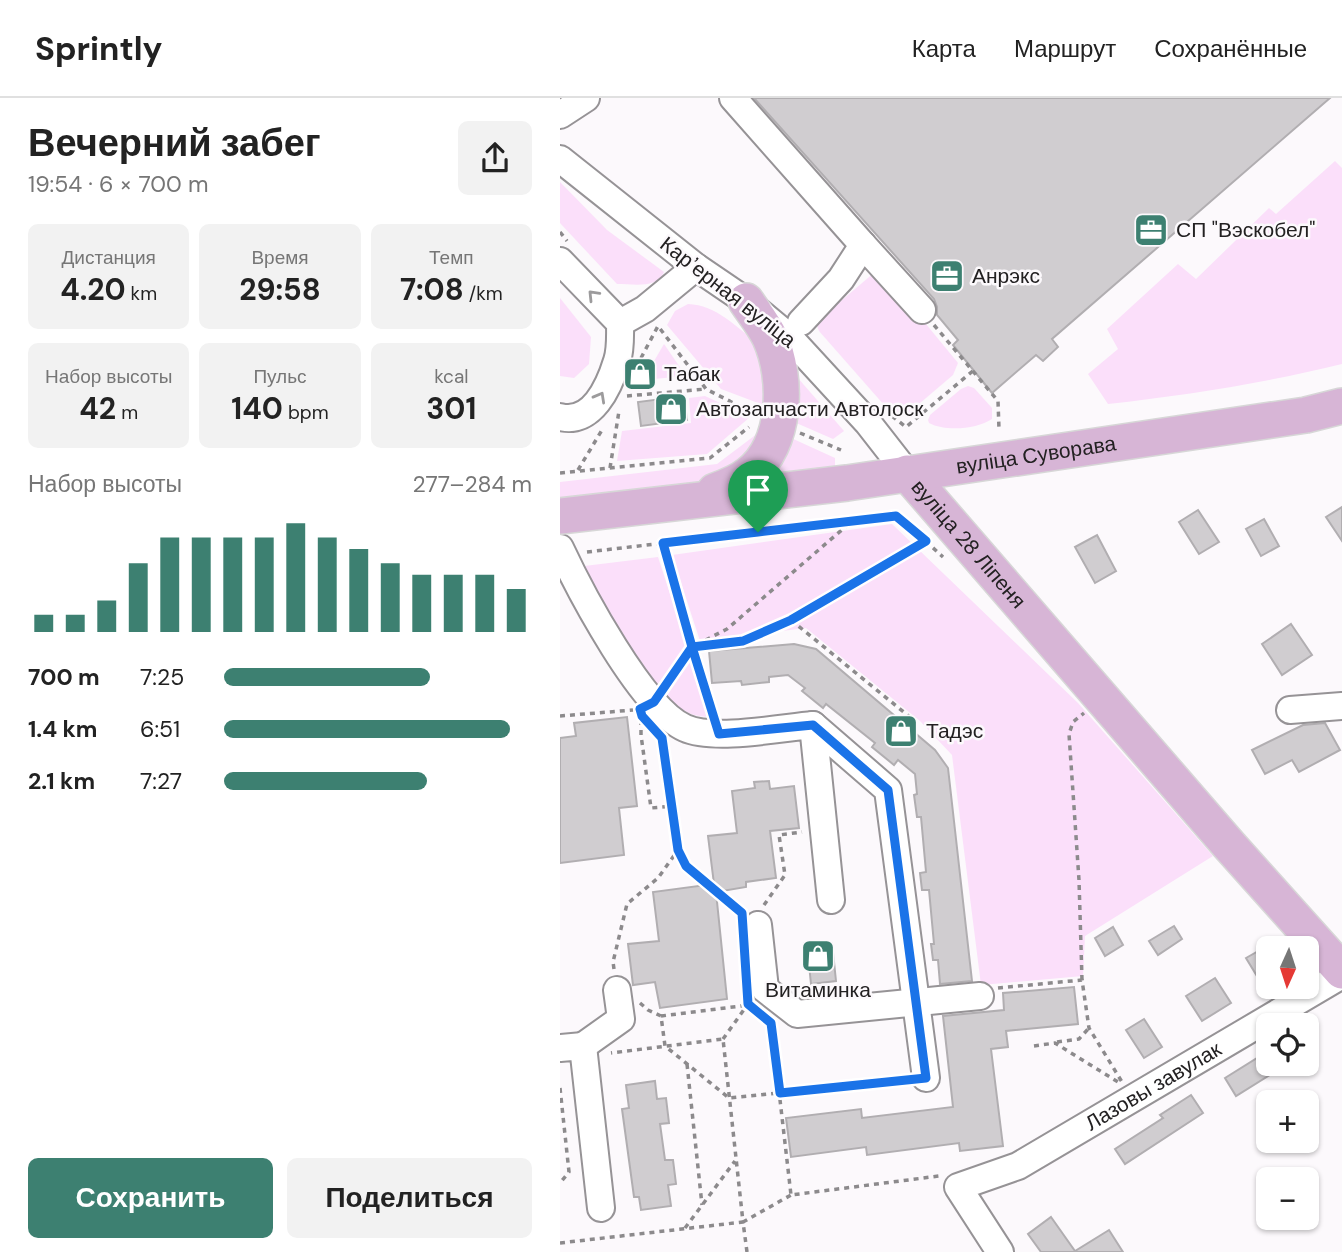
<!DOCTYPE html>
<html lang="ru">
<meta charset="utf-8">
<style>
body{margin:0;font-family:"DM Sans",sans-serif;background:#f2f2f2;color:#222;height:100vh;display:flex;flex-direction:column;font-size:26px;white-space:nowrap}
*{box-sizing:border-box;margin:0}
p{font-size:23px;color:#767676}
.icon{flex:none;width:38px;height:38px;fill:none;stroke:currentColor;stroke-width:2;stroke-linecap:round;stroke-linejoin:round}
.map{position:relative;flex:1;overflow:hidden}
.sheet{display:flex;flex-direction:column;background:#fff;width:560px}
.sheet>*{flex:none}
.needle{width:46px;rotate:183deg}
.tools{position:absolute;left:696px;top:838px;display:grid;gap:14px}
.tools a{display:grid;place-items:center;width:63px;height:63px;border-radius:10px;background:#fff;box-shadow:0 2px 5px #0004;font-size:35px}
.pin{position:absolute;display:grid;place-items:center;width:60px;height:60px;color:#fff;margin:-72px -30px;border-radius:50% 50% 50% 0;rotate:-45deg;box-shadow:0 0 7px #0007}
.pin .icon{rotate:45deg}
.round{display:grid;place-items:center;flex:none;width:74px;height:74px;border-radius:10px;background:#f2f2f2}
.head{display:flex;align-items:center;justify-content:space-between;height:119px;padding:0 28px}
h1{font-size:38px;font-weight:700;line-height:52px}
.stats{display:grid;grid-template-columns:repeat(3,1fr);gap:10px;height:119px;padding:7px 28px}
.stats div{display:grid;align-content:center;border-radius:10px;background:#f2f2f2;text-align:center}
.stats b{font-size:30px;font-weight:700}
.stats small{font-size:19px;font-weight:400}
.stats p{font-size:19px}
.chart{height:196px;padding:14px 28px}
.chart p{display:flex;justify-content:space-between}
.chart svg{width:100%;height:126px;margin-top:7px;stroke:#3d8071;stroke-width:6}
.button{display:flex;gap:14px;margin-top:auto;padding:14px 28px}
.button a{flex:1;height:80px;border-radius:10px;background:#3d8071;color:#fff;font-size:28px;font-weight:700;line-height:80px;text-align:center}
.button a+a{background:#f2f2f2;color:#222}
ul{padding:0 28px;list-style:none;font-size:23px}
li{display:grid;grid-template-columns:112px 84px 1fr;align-items:center;height:52px}
li i{height:18px;border-radius:9px;background:#3d8071}
header{display:flex;align-items:center;gap:42px;box-sizing:border-box;height:98px;padding:0 35px;background:#fff;border-bottom:2px solid #e0e0e0}
header strong{font-size:33px}
nav{display:flex;gap:38px;margin-inline-start:auto;font-size:24px}
main{display:flex;flex:1;min-height:0}
.map>svg:first-child{display:block}
</style>
<header>
<strong>Sprintly</strong>
<nav><a>Карта</a><a>Маршрут</a><a>Сохранённые</a></nav>
</header>
<main>
<section class="sheet">
<div class="head"><div><h1>Вечерний забег</h1><p>19:54 · 6 × 700 m</p></div><a class="round"><svg class="icon" aria-label="share" viewBox="0 0 24 24"><path d="M12 15V3M7 8l5-5 5 5M5 13v7h14v-7"/></svg></a></div>
<div class="stats">
<div><p>Дистанция</p><b>4.20<small> km</small></b></div>
<div><p>Время</p><b>29:58</b></div>
<div><p>Темп</p><b>7:08<small> /km</small></b></div>
</div>
<div class="stats">
<div><p>Набор высоты</p><b>42<small> m</small></b></div>
<div><p>Пульс</p><b>140<small> bpm</small></b></div>
<div><p>kcal</p><b>301</b></div>
</div>
<div class="chart"><p><span>Набор высоты</span>277–284 m</p>
<svg viewBox="0 0 160 44" preserveAspectRatio="none"><path d="M5 44V38M15 44V38M25 44V33M35 44V20M45 44V11M55 44V11M65 44V11M75 44V11M85 44V6M95 44V11M105 44V15M115 44V20M125 44V24M135 44V24M145 44V24M155 44V29"/></svg>
</div>
<ul>
<li><b>700 m</b>7:25<i style="width:67%"></i></li>
<li><b>1.4 km</b>6:51<i style="width:93%"></i></li>
<li><b>2.1 km</b>7:27<i style="width:66%"></i></li>
</ul>
<div class="button"><a>Сохранить</a><a>Поделиться</a></div>
</section>
<div class="map">
<svg width="782" height="1154" viewBox="0 0 782 1154">
<rect width="100%" height="100%" fill="#fcf9fc"/>
<g fill="#fbdffa">
<path d="M775 63 782 70V266C705 285 627 297 548 306L528 276 558 251 547 231 618 166 636 181 709 110 716 116Z"/>
<path d="M0 84 47 132 104 174C98 191 73 186 57 186L0 125Z"/>
<polygon points="315,174 324,175 398,265 393,277 346,317 339,320 332,316 259,233 257,228 261,220"/>
<polygon points="0,200 31,239 29,266 14,280 0,278"/>
<path d="M128 206C156 207 177 229 198 246L211 310 161 291 107 227 115 213Z"/>
<polygon points="104,246 126,278 83,282"/>
<polygon points="237,279 284,333 273,341 234,324"/>
<path d="M408 288 414 290 432 310V321C417 331 386 334 369 325L368 322 370 317 401 291Z"/>
<polygon points="145,298 190,319 147,356 57,363 62,333 131,325 129,300"/>
<polygon points="206,329 206,345 148,384 0,400 0,384 157,366"/>
<polygon points="229,339 275,360 275,371 210,378"/>
<polygon points="332,426 518,605 653,758 525,838 523,878 421,887 392,657 360,623 246,530 140,543 112,457"/>
<path d="M98 459 150 619C145 619 139 618 134 617 92 603 41 507 16 469Z"/>
</g>
<g fill="#d0cdd0" stroke="#b1aeb1" stroke-width="2">
<polygon points="194,0 770,0 492,241 498,249 483,263 476,257 432,295 393,247 398,242 377,217 377,209 374,201"/>
<polygon points="124,298 127,322 81,328 78,304"/>
<polygon points="782,409 782,443 766,419"/>
<polygon points="638,412 659,444 639,456 619,424"/>
<polygon points="704,421 719,448 701,458 686,431"/>
<polygon points="537,437 556,473 535,485 515,449"/>
<polygon points="731,526 752,557 722,577 702,546"/>
<polygon points="234,546 256,551 375,652 388,670 412,883 380,886 378,862 373,862 371,846 374,846 369,792 362,792 360,775 366,774 361,719 357,719 354,697 357,696 355,676 338,662 334,667 312,649 315,645 266,606 263,610 242,593 245,590 228,577 209,579 209,584 182,587 181,583 152,585 149,553"/>
<polygon points="67,619 77,708 59,710 64,757 0,765 0,640 16,638 14,625"/>
<polygon points="765,625 780,652 739,674 732,662 705,676 692,652 743,627"/>
<polygon points="209,683 210,691 234,688 239,730 210,733 216,780 186,784 186,789 156,794 167,901 100,910 95,884 73,887 68,846 99,843 93,794 154,786 148,738 177,735 172,693 195,690 194,684"/>
<polygon points="614,828 622,841 598,857 589,843"/>
<polygon points="553,829 563,847 545,858 535,840"/>
<polygon points="709,847 709,898 686,860"/>
<polygon points="273,854 276,883 251,886 248,857"/>
<polygon points="655,880 671,905 642,923 626,898"/>
<polygon points="514,889 518,926 446,933 448,949 431,951 443,1048 400,1053 399,1045 307,1057 306,1049 231,1059 226,1020 301,1011 302,1020 393,1009 383,918 444,912 443,895"/>
<polygon points="584,921 602,949 584,960 566,932"/>
<polygon points="702,957 713,975 676,998 665,980"/>
<polygon points="95,983 97,1001 106,1000 109,1025 100,1026 105,1062 113,1062 116,1086 108,1087 111,1108 81,1112 79,1099 74,1099 62,1011 69,1010 66,987"/>
<polygon points="631,997 643,1015 565,1066 555,1051 603,1020 600,1017"/>
<polygon points="491,1119 515,1153 549,1132 563,1154 481,1154 468,1136"/>
</g>
<g fill="none" stroke-linecap="round" stroke-linejoin="round">
<g stroke="#969396" stroke-width="30">
<g id="minor">
<polyline points="173,0 303,147 281,181 241,224"/>
<polyline points="0,17 26,0"/>
<polyline points="0,61 136,169 186,203 228,238 308,325 347,375"/>
<polyline points="303,147 362,212"/>
<path d="M0 163 60 225C60 237 61 251 57 263 49 289 32 327 0 319"/>
<polyline points="60,225 85,211 136,169"/>
<path d="M0 450C20 493 82 611 125 630 154 643 220 630 253 627L271 802"/>
<polyline points="730,612 782,608"/>
<polyline points="253,627 328,692 366,980"/>
<polyline points="198,827 205,891 237,916 420,898"/>
<polyline points="23,948 61,921 57,892"/>
<polyline points="0,950 23,948 41,1110"/>
<path id="s1" d="M440 1154 398 1089 458 1068 782 877"/>
</g>
</g>
<g stroke="#d7d7d7" stroke-width="38">
<g id="major">
<path id="s2" d="M347 375 669 747 782 873"/>
<path d="M155 393C166 389 179 384 189 376 227 347 228 280 210 240 204 227 194 215 186 203"/>
<path id="s3" d="M0 418 287 385 746 317 782 308"/>
</g>
</g>
<g stroke="#8c8a8c" stroke-width="3.5" stroke-dasharray="5 5" stroke-linecap="butt">
<polyline points="0,134 7,143"/>
<polyline points="374,227 438,303 439,331"/>
<polyline points="81,260 98,228 146,291 195,316"/>
<polyline points="67,298 146,291"/>
<polyline points="332,318 346,329 414,272"/>
<polyline points="240,335 281,352"/>
<polyline points="50,370 59,313"/>
<polyline points="18,372 42,332"/>
<polyline points="0,375 150,360 189,329"/>
<polyline points="103,445 152,615"/>
<polyline points="27,454 336,418 349,428 383,459"/>
<polyline points="231,522 351,620 345,626"/>
<polyline points="135,548 183,543 231,522 366,443"/>
<polyline points="107,586 132,549 167,531 291,424"/>
<polyline points="0,618 73,612"/>
<polyline points="81,622 81,637 91,710 112,708"/>
<polyline points="103,641 118,752 126,768 182,815"/>
<polyline points="204,807 225,777 219,737 242,734"/>
<polyline points="54,871 53,864 67,806 98,780 118,752"/>
<polyline points="522,882 519,782 509,636 513,624 524,615"/>
<polyline points="438,890 522,882 529,930 562,984"/>
<polyline points="80,905 88,912 101,918 105,948 169,1000 345,982"/>
<polyline points="101,918 189,907"/>
<polyline points="209,923 211,924 231,1097 379,1078"/>
<polyline points="163,941 188,906"/>
<polyline points="497,944 519,941 529,930"/>
<polyline points="474,948 495,945 558,984"/>
<polyline points="127,966 142,1107"/>
<polyline points="0,990 9,1074 0,1085"/>
<polyline points="125,1130 175,1063"/>
<polyline points="0,1145 183,1124 163,941 51,955"/>
<polyline points="187,1154 183,1124 231,1097"/>
</g>
<use href="#minor" stroke="#fff" stroke-width="26"/>
<use href="#major" stroke="#d7b5d6" stroke-width="35"/>
</g>
<defs><path id="oneway-chevron" d="M-2-3.5L2.5 0L-2 3.5" fill="none" stroke-width="1.6" stroke-linecap="round" stroke-linejoin="round" transform="scale(1.75)"/></defs>
<g stroke="#9c9b9c">
<use href="#oneway-chevron" transform="translate(33 197) rotate(-134)"/>
<use href="#oneway-chevron" transform="translate(40 299) rotate(-61)"/>
</g>
<g fill="none" stroke-linecap="round" stroke-linejoin="round">
<g stroke="#fff" stroke-width="14">
<polyline id="route" points="198,434 103,445 132,549 94,604 80,611 82,618 102,640 118,752 126,768 182,815 188,906 211,925 220,995 366,980 328,692 253,627 159,636 132,549 183,543 231,522 366,443 336,418 198,434"/>
</g>
<use href="#route" stroke="#1a73e8" stroke-width="9"/>
</g>
<defs>
<g id="office-square" transform="scale(1.75)"><rect x="-9" y="-9" width="18" height="18" rx="4" fill="#3d8071" stroke="#fcf9fc"/><path d="M-6-3h4V-5.5h4V-3h4V5H-6ZM-1-4.5V-3h2v-1.5ZM-6 0V1H6V0Z" fill="#fff"/></g>
<g id="shop-square" transform="scale(1.75)"><rect x="-9" y="-9" width="18" height="18" rx="4" fill="#3d8071" stroke="#fcf9fc"/><path d="M-5-2.5h2.3a2.7 3.5 0 0 1 5.4 0H5L5.5 6h-11ZM-1.5-2.5h3a1.5 2.3 0 0 0-3 0Z" fill="#fff"/></g>
</defs>
<g fill-rule="evenodd">
<use href="#office-square" x="591" y="132"/>
<use href="#office-square" x="387" y="178"/>
<use href="#shop-square" x="80" y="276"/>
<use href="#shop-square" x="111" y="311"/>
<use href="#shop-square" x="341" y="633"/>
<use href="#shop-square" x="258" y="858"/>
</g>
<g text-anchor="middle" dominant-baseline="central" stroke-width="5" stroke-linejoin="round" paint-order="stroke">
<g font-size="21" fill="#232122" stroke="#fcf9fc" text-anchor="start">
<text x="616" y="132">СП "Вэскобел"</text>
<text x="412" y="178">Анрэкс</text>
<text x="104" y="276">Табак</text>
<text x="136" y="311">Автозапчасти Автолоск</text>
<text x="366" y="633">Тадэс</text>
<text x="258" y="892" text-anchor="middle">Витаминка</text>
</g>
<g font-size="21" fill="#232122" stroke="#fcf9fc">
<text transform="translate(168 194) rotate(38)">Карʼерная вуліца</text>
<text stroke="none"><textPath href="#s3" startOffset="480">вуліца Суворава</textPath></text>
<text stroke="none"><textPath href="#s2" startOffset="94">вуліца 28 Ліпеня</textPath></text>
<text stroke="none"><textPath href="#s1" startOffset="298">Лазовы завулак</textPath></text>
</g>
</g>
</svg>
<div class="tools">
<a><svg class="needle" viewBox="-14 -14 28 28"><path d="M0-13l5 13h-10z" fill="#e53935"/><path d="M0 13l5-13h-10z" fill="#767676"/></svg></a>
<a><svg class="icon" aria-label="locate" viewBox="0 0 24 24"><circle cx="12" cy="12" r="6"/><path d="M12 2v4M12 18v4M2 12h4M18 12h4"/></svg></a>
<a>+</a>
<a>−</a>
</div>
<div class="pin" style="left:198px;top:434px;background:#1e9e55"><svg class="icon" aria-label="arrive" viewBox="0 0 24 24"><path d="M6 21V4h12l-3 4 3 4H6"/></svg></div>
</div>
</main>
